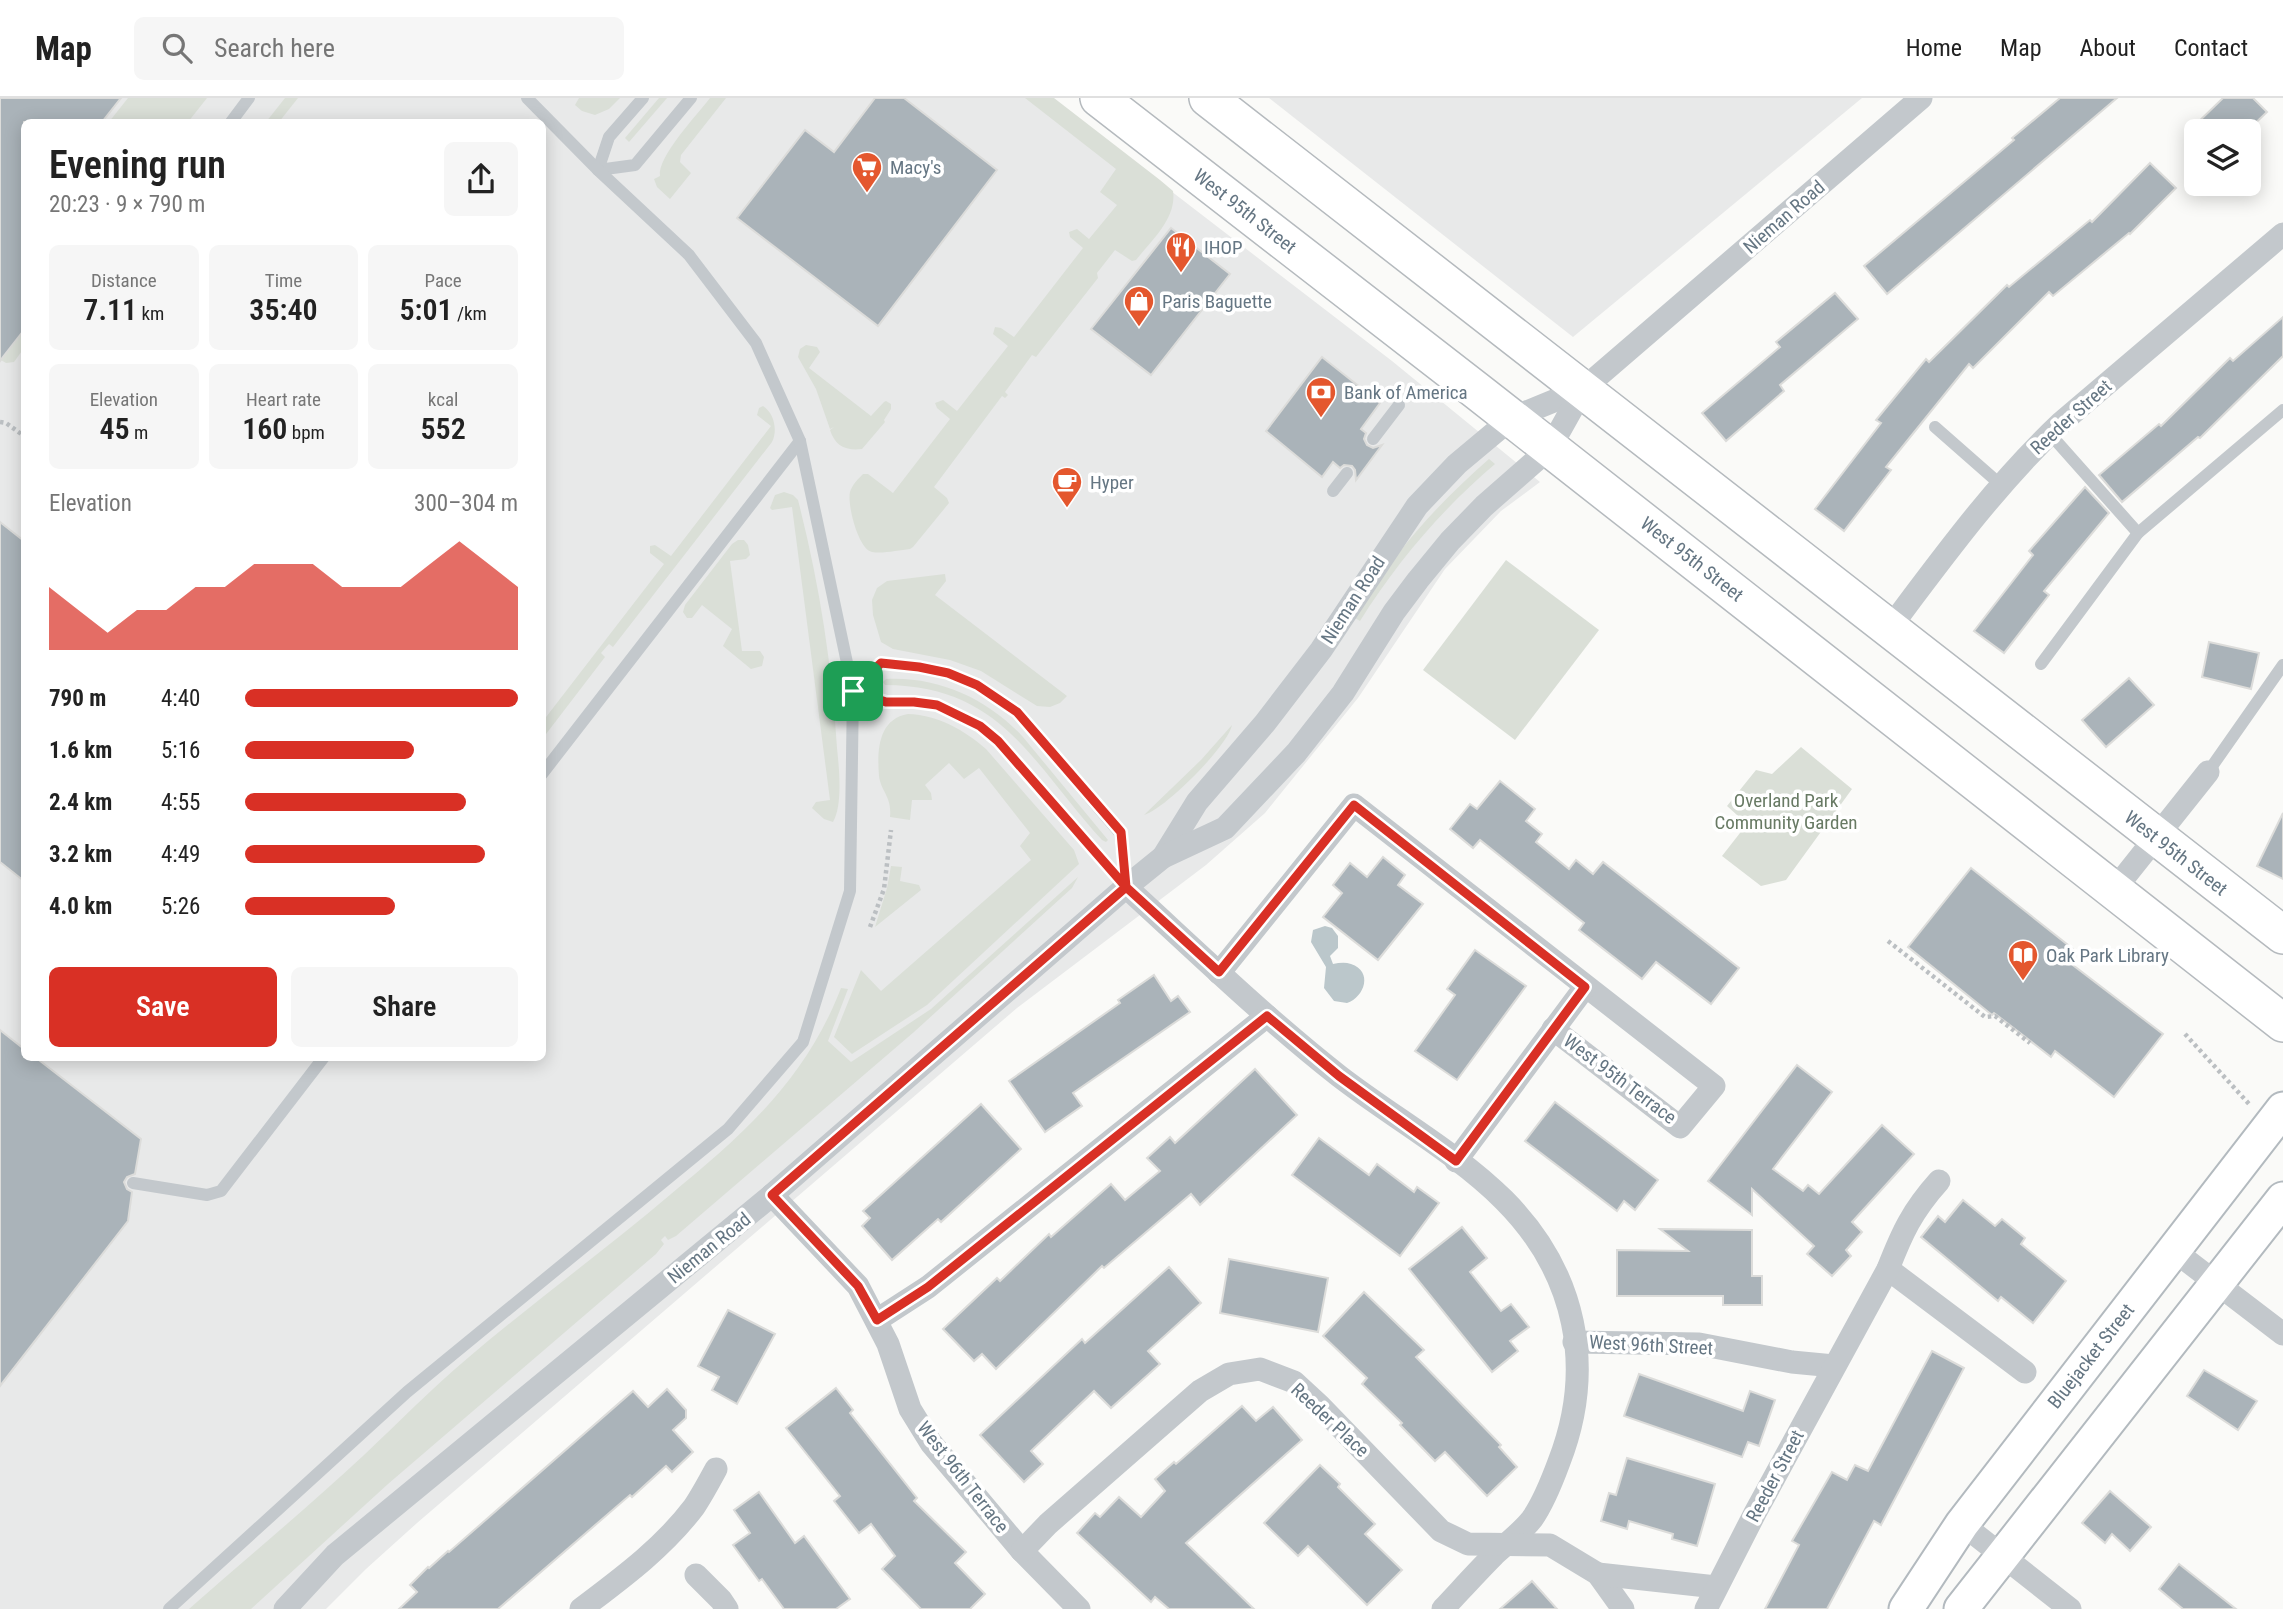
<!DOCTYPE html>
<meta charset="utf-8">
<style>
body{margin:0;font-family:"Roboto Condensed",sans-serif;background:#f6f6f6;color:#222;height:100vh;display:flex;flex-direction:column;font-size:26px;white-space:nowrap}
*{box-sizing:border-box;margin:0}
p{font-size:23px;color:#767676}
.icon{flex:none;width:38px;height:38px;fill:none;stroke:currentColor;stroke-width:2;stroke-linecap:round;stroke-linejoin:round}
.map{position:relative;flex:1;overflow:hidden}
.sheet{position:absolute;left:21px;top:21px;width:525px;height:942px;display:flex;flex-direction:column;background:#fff;border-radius:10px;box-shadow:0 4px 18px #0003}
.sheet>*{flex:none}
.tools{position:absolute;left:2184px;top:21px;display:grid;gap:14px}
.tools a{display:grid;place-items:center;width:77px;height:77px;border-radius:10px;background:#fff;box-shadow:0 4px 18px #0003;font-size:35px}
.pin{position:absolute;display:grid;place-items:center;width:60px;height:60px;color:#fff;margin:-30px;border-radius:14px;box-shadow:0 4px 10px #0006}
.round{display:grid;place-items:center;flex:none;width:74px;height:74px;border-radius:10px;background:#f6f6f6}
.head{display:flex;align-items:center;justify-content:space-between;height:119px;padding:0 28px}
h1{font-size:38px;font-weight:600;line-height:52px}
.stats{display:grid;grid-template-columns:repeat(3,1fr);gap:10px;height:119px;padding:7px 28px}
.stats div{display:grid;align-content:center;border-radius:10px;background:#f6f6f6;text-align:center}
.stats b{font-size:30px;font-weight:600}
.stats small{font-size:19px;font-weight:400}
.stats p{font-size:19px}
.chart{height:196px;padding:14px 28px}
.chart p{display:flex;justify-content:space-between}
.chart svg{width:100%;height:126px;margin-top:7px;fill:#d93025;opacity:.7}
.cta{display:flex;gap:14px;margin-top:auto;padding:14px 28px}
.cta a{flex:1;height:80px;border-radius:10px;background:#d93025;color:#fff;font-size:28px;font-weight:600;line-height:80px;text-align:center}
.cta a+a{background:#f6f6f6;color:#222}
ul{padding:0 28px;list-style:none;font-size:23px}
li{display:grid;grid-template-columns:112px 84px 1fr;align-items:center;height:52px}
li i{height:18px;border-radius:9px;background:#d93025}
header{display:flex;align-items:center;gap:42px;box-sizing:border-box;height:98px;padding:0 35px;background:#fff;border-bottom:2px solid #e0e0e0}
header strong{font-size:33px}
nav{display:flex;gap:38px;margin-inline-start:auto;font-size:24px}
.search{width:490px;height:63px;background:#f6f6f6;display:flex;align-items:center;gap:18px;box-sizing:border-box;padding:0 24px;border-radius:10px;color:#767676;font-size:26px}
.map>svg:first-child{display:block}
</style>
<header>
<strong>Map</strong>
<div class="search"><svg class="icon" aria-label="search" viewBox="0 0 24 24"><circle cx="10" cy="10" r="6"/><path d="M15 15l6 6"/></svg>Search here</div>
<nav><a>Home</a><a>Map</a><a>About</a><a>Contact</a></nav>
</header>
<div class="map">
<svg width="2283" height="1511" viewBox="0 0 2283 1511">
<rect width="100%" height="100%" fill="#fafaf8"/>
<g fill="#e8e9e9" fill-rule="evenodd">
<path d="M0 0H1050L1392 263 1540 384 1501 413 1445 471 1358 600 1265 715 1206 767 1017 910 417 1425 366 1471 326 1511H0ZM24 24H542V959H24Z"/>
<polygon points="1269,0 1862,0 1573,239"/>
</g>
<g fill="#dadfd7">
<polygon points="128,0 207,0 188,24 109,24"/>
<polygon points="285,0 298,0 279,24 266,24"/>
<polygon points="579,0 620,0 609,11 595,17 582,13 575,7"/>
<polygon points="659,0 667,0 629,44 625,40"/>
<path d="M710 0H726L681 57 680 64 691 75 670 101 657 89 654 81 660 78C657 59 697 17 710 0Z"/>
<path d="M1025 0H1054L1160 82 1173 93C1177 120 1152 142 1136 162L1132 163 1115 152 1097 175 1098 180 1036 259 1032 257 1005 294 1008 297 1005 300 1002 298 934 389 947 400 949 405 913 449 910 451C899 452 883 456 872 454 858 451 847 406 850 394 852 387 858 381 863 376H868L893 395 950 321 937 310 935 305 943 302 957 313 1008 248 993 236 995 229 1001 230 1014 239 1083 150 1070 139 1069 134 1077 131 1089 141 1117 107 1100 94 1116 71Z"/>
<polygon points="24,232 24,250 14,264 6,265 1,262"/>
<path d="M806 247 817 249 820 254 809 270 871 318 884 304 886 303 891 306V311L884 322 885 324 862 351C846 353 835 348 830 332L834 329 830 331 816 291 798 259 800 251Z"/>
<path d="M763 308C774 315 778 332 772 344L613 549 609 546 601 555 605 559 543 640V623L664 466 650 455V448L655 447 671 458 771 328 757 317 759 310Z"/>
<path d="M1489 361 1495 366C1442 411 1397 464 1360 523L1355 520C1370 499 1383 476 1398 456 1425 421 1456 390 1489 361Z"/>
<path d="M784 394 793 397 798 402C819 484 832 566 837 650 839 669 843 707 833 724L824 721 812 710 816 704 830 702 792 409 772 412 770 410 775 397Z"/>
<polygon points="738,442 744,442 748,447 750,457 746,461 730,463 742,553 760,553 764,559 762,568 751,571 723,548 732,531 702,507 692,520 687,520 683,514 685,507 732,446"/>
<polygon points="1506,462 1599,532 1515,642 1423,572"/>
<polygon points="945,476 946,483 935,497 1067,598 1060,605 1050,609 1037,608 981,573 950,562 893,551 881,544 873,517 872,502 877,490 887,483"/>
<path d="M886 581C938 578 988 601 1023 639L1108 742 1106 744 1102 742C1032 666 1003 588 885 587L883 584Z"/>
<path d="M908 616C938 617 964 632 986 651L1074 752 1079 766 927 907 852 956 834 939 861 872 881 893 1031 762 1020 748 1030 735 979 670 964 681 949 665 925 687 931 695 932 702H912L910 722 890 719C892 698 881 694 879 678 877 653 878 621 908 616Z"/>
<path d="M1232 627C1228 648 1165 711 1144 717L1201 662Z"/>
<polygon points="1801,649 1852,691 1786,782 1761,788 1722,758 1747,726 1727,708 1756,672 1772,676"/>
<polygon points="891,768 902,769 900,783 919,787 921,792 875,829 887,790"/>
<path d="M1078 779 1072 790 914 934 676 1138 668 1142 665 1138 661 1142 664 1146 656 1156 388 1386 251 1511H189C247 1460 307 1410 364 1357 399 1324 432 1290 469 1259 535 1203 605 1152 671 1096 744 1036 806 981 841 890L848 891 828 943 851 964 931 911Z"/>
</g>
<path fill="#bbc7cb" d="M1325 828 1332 830 1338 838V850L1330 858 1333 866C1339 865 1345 864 1351 866 1373 873 1365 899 1347 905L1334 903 1324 890 1326 869 1311 844 1313 832Z"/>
<g fill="#aab3b9" stroke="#dcdcda" stroke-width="2">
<polygon points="0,0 121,0 102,24 24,24 24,232 0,263"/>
<polygon points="875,0 904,0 997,72 878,228 737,120 805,32 834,54"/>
<polygon points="2060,0 2117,0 1887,196 1864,168 2014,42 2012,40"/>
<polygon points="2223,0 2253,0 2267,14 2247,33 2189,33"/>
<polygon points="2150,65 2176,90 2130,136 2129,135 2053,198 2049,194 1973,270 1969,266 1886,369 1891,372 1844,433 1815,411 1881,325 1876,322 1926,261 1929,264 2007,187 2009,189 2090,122 2092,124"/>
<polygon points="1171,130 1230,176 1151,277 1091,231"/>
<polygon points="1835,195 1858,221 1780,287 1784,293 1726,343 1702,315 1780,249 1776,244"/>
<polygon points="2283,219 2283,258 2200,340 2198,339 2122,404 2099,377 2159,326 2161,328 2230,260 2233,263"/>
<polygon points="1322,259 1380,305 1361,331 1366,335 1364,341 1367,347 1373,350 1382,347 1356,382 1355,372 1352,368 1344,367 1340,370 1333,364 1322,379 1266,333"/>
<polygon points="2085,389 2109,415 2044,493 2049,497 2004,555 1974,533 2033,457 2029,453"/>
<polygon points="0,424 24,443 24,783 0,764"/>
<polygon points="2209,544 2259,555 2251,591 2202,579"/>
<polygon points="2129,580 2154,607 2106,649 2082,622"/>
<polygon points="1500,683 1535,711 1526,723 1542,736 1536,744 1569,771 1576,762 1593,776 1603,764 1739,870 1711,906 1656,864 1642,881 1579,832 1584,825 1480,742 1473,750 1450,731 1470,706 1477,711"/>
<polygon points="2283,715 2283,781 2257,768"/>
<polygon points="1383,759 1405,777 1398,787 1423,806 1378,862 1323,819 1342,795 1333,787 1350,765 1367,779"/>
<polygon points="1971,770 2073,851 2065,861 2163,936 2114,999 2055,953 2051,959 1994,915 1992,917 1908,849"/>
<polygon points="1475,852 1526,888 1457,982 1415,953 1455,897 1447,891"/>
<polygon points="1154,877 1171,903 1178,898 1190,914 1073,995 1082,1008 1045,1034 1009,983 1120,905 1118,902"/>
<polygon points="0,932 24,951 24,959 35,959 141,1041 135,1076 127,1079 124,1084 127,1091 132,1094 128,1123 0,1288"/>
<polygon points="1797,967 1832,994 1773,1071 1803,1093 1808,1087 1819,1096 1882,1027 1914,1056 1852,1124 1862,1134 1846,1152 1851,1158 1832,1178 1807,1156 1814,1148 1752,1091 1752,1117 1708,1083"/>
<polygon points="1255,971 1297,1017 1200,1107 1191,1096 1104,1170 1102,1168 996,1271 982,1256 974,1263 943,1231 997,1180 1000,1183 1049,1136 1051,1139 1111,1086 1125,1102 1160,1073 1147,1060 1170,1039 1175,1045"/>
<polygon points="1555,1004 1658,1082 1635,1112 1624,1103 1617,1113 1525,1043"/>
<polygon points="981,1006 1021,1051 941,1124 938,1121 892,1162 862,1128 870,1120 863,1113"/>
<polygon points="1319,1040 1369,1077 1377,1066 1414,1094 1417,1089 1439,1105 1400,1158 1292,1077"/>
<polygon points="1963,1102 1995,1128 2002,1121 2025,1140 2021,1146 2066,1183 2033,1225 2001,1199 1998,1203 1921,1139 1938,1118 1945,1124"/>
<polygon points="1462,1129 1487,1160 1470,1174 1501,1213 1511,1206 1529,1229 1510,1243 1518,1253 1492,1274 1409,1171"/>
<polygon points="1660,1131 1752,1132 1752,1178 1762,1178 1762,1207 1723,1207 1723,1198 1617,1198 1617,1152 1688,1153"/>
<polygon points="1229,1161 1328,1180 1318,1234 1220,1215"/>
<polygon points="1169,1169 1201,1205 1148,1253 1160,1266 1111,1310 1094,1293 1031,1353 1043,1366 1024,1384 980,1337 1082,1241 1085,1245"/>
<polygon points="1364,1194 1424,1252 1416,1259 1501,1347 1499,1349 1517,1369 1487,1398 1445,1354 1435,1363 1400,1327 1402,1325 1362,1286 1367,1280 1323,1238"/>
<polygon points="728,1212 775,1236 737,1306 712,1292 719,1279 698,1268"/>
<polygon points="1932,1253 1964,1270 1881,1427 1874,1423 1827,1511 1765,1511 1799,1447 1792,1443 1832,1374 1847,1382 1855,1367 1868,1373"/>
<polygon points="2204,1272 2257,1303 2238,1332 2187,1298"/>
<polygon points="1639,1276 1743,1313 1750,1293 1775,1302 1759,1348 1748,1344 1742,1359 1624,1318"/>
<polygon points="836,1290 853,1312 850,1315 917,1400 914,1403 966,1454 955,1465 985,1496 970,1511 921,1511 882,1471 895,1458 871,1426 859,1435 834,1403 840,1398 786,1330"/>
<polygon points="667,1291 686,1312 686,1320 673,1332 693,1354 672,1374 666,1368 632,1399 630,1397 498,1511 399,1511 417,1494 410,1487 428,1469 429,1470 448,1453 449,1454 633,1293 648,1309"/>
<polygon points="1242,1308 1256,1323 1273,1309 1302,1342 1186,1445 1254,1511 1169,1511 1155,1499 1151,1504 1077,1435 1095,1415 1100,1419 1119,1399 1141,1419 1165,1393 1155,1381 1174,1364 1176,1366"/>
<polygon points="1627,1360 1715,1386 1697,1448 1672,1441 1673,1436 1629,1423 1627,1431 1601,1423 1609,1395 1616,1397"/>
<polygon points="1320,1367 1340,1386 1338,1389 1375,1426 1365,1436 1402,1472 1367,1507 1308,1448 1298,1458 1264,1425"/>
<polygon points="2110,1393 2151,1429 2130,1453 2112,1436 2105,1445 2082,1425"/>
<polygon points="759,1394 795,1445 804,1438 850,1501 836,1511 784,1511 762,1481 759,1483 733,1447 750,1435 734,1412"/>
<polygon points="2179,1466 2236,1511 2183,1511 2159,1491"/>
<polygon points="1532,1483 1557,1511 1500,1511"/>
</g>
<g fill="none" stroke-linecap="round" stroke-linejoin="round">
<g stroke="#b3babf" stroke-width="37">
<g id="secondary">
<polyline points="1906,1511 1962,1426 2283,1011"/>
<polyline points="1961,1511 2283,1101"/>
</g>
</g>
<g stroke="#b5babe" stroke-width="40">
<g id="primary">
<polyline points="1099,0 1477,293 2283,925"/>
<polyline points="1208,0 2283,837"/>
</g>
</g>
<g stroke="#bbbfc2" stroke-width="4.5" stroke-dasharray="3.5 3.5" stroke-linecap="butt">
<polyline points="0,324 6,325 24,338"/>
<polyline points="870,829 884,791 891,732"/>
<polyline points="1888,843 1985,919 1995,918 2030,945"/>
<polyline points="2185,936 2250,1007"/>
</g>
<g stroke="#c3c8cc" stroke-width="12">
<polyline points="231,24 249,0"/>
<polyline points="598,72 635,67 691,0"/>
<polyline points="598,72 609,39 643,0"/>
<polyline points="1935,329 2001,387"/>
<polyline points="2050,336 2138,435"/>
<polyline points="1373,341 1399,307"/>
<polyline points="1333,393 1347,375"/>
<polyline points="2041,566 2138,435 2283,312"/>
<polyline points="853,593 881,565 919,569 948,575 977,587 1017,614 1120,735 1126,789"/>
<polyline points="853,593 885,604 913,604 937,607 980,628 998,643 1126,789"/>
<polyline points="2208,674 2283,567"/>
<polyline points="542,676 800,343"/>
<polyline points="133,1085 207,1097 221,1093 324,959"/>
<polyline points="169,1511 407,1294 728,1031 803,944 850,793 853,593 800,343 756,245 689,157 598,72 527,0"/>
</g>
<g stroke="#c3c8cc" stroke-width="23">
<path d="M1889 531C1943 459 1996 386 2062 324L2283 136"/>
<polyline points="1163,759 1197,704 1265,625 1321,552 1417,408 1457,366 1512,320 1583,291 1921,0"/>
<path d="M1126 789C1196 853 1264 919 1339 978 1392 1019 1457 1055 1504 1102 1576 1174 1596 1269 1559 1364 1552 1383 1544 1404 1532 1421 1522 1434 1506 1446 1494 1457 1476 1475 1460 1493 1443 1511"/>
<polyline points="2114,792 2208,674"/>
<polyline points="1219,875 1354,707 1714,988 1680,1029 1553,931"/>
<polyline points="1456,1063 1585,889"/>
<polyline points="772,1097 858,1188 888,1246 910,1311 931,1345 1022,1453 1079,1511"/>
<polyline points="2173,1152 2283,1236"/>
<polyline points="1888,1171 2025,1274"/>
<polyline points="877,1222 928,1189 1267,918"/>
<polyline points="1574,1244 1699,1246 1792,1264 1834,1268"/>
<polyline points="1962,1426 2070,1511"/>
<polyline points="1022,1453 1048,1426 1200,1293 1229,1276 1260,1271 1294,1284 1320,1308 1441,1433 1468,1446 1550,1447 1598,1476 1623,1511"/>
<polyline points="1598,1476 1716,1489"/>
<polyline points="696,1477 721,1502 727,1511"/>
<polyline points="285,1511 335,1457 772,1097 1126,789 1163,759 1225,730 1296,655 1343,595 1394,514 1418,482 1450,443 1484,408 1550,350 1583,291"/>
<path d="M581 1511C622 1480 663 1450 694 1409 702 1397 709 1384 716 1371"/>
<path d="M1706 1511 1755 1415 1888 1171C1902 1135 1912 1113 1939 1083"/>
</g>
<use href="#secondary" stroke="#fff" stroke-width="33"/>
<use href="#primary" stroke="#fff" stroke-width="37"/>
</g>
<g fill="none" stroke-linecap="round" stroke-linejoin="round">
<g stroke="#fff" stroke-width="14">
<polyline id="route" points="853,593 886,604 914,604 937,607 980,628 998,643 1126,789 772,1097 858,1188 877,1222 928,1189 1267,918 1339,978 1456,1063 1585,889 1354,707 1219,874 1126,789 1121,734 1017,614 977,587 948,575 919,569 881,565 853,593"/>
</g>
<use href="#route" stroke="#d93025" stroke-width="9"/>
</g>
<defs>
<g id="supermarket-pin" transform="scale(1.575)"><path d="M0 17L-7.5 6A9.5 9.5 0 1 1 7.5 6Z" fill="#e4572e" stroke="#fff"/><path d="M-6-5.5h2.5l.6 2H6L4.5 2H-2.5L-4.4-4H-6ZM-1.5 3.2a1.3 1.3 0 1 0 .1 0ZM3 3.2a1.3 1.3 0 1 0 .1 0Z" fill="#fff"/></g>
<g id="restaurant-pin" transform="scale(1.575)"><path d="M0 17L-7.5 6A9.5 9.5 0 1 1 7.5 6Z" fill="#e4572e" stroke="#fff"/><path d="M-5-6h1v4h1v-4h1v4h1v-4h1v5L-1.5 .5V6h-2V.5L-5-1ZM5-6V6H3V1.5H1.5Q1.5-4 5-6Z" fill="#fff"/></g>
<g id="shop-pin" transform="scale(1.575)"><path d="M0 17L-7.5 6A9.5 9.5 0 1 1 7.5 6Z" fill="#e4572e" stroke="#fff"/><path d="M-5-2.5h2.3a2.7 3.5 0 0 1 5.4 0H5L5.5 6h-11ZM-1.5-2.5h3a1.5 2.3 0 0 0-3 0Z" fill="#fff"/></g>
<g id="bank-pin" transform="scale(1.575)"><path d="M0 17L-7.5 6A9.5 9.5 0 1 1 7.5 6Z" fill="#e4572e" stroke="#fff"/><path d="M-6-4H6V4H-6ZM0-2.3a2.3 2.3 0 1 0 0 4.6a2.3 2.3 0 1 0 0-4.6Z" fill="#fff"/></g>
<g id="cafe-pin" transform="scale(1.575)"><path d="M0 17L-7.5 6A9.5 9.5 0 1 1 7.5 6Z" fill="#e4572e" stroke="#fff"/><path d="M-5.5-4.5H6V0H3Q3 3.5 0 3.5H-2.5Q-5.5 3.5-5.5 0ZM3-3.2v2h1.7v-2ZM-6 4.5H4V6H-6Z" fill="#fff"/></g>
<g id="library-pin" transform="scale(1.575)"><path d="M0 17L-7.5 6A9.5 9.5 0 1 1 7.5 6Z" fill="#e4572e" stroke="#fff"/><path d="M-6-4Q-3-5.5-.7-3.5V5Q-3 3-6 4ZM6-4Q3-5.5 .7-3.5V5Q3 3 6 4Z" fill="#fff"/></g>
</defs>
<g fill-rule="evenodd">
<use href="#supermarket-pin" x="867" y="69"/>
<use href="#restaurant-pin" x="1181" y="149"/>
<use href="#shop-pin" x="1139" y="203"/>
<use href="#bank-pin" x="1321" y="294"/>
<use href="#cafe-pin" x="1067" y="384"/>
<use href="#library-pin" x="2023" y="857"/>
</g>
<g text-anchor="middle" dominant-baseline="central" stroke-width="7" stroke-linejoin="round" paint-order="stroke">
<g font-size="19" fill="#657683" stroke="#fff" text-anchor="start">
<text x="890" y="69">Macy's</text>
<text x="1204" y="149">IHOP</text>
<text x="1162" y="203">Paris Baguette</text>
<text x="1344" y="294">Bank of America</text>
<text x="1090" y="384">Hyper</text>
<text x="2046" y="857">Oak Park Library</text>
</g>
<g font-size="19" fill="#657683" stroke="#fff">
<text transform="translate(1245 113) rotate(38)">West 95th Street</text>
<text transform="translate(1784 119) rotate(-41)">Nieman Road</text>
<text transform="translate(2071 319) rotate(-42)">Reeder Street</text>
<text transform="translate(1692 461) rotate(38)">West 95th Street</text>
<text transform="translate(1353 502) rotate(-57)">Nieman Road</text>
<text transform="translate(2176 755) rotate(38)">West 95th Street</text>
<text transform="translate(1620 981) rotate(37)">West 95th Terrace</text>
<text transform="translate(709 1150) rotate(-39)">Nieman Road</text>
<text transform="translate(1651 1247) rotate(3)">West 96th Street</text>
<text transform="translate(2091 1258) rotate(-52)">Bluejacket Street</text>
<text transform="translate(1330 1322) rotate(43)">Reeder Place</text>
<text transform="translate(1775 1378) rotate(-62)">Reeder Street</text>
<text transform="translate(963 1379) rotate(52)">West 96th Terrace</text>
</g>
<g font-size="19" fill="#687a64" stroke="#fff">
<text x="1786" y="702">Overland Park<tspan x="1786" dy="22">Community Garden</tspan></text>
</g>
</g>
</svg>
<div class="tools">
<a><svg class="icon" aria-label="layers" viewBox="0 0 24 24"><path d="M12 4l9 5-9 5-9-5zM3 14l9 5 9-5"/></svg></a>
</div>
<div class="pin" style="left:853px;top:593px;background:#1e9e55"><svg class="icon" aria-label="arrive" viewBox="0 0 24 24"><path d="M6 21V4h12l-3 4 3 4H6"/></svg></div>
<section class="sheet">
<div class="head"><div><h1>Evening run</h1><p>20:23 · 9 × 790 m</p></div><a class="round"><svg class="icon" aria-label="share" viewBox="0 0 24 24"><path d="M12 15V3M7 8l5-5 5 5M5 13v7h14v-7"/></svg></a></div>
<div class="stats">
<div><p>Distance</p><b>7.11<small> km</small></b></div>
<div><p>Time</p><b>35:40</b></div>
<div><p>Pace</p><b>5:01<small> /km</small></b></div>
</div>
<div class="stats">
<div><p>Elevation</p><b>45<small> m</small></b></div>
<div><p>Heart rate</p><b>160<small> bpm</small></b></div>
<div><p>kcal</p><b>552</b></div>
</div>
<div class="chart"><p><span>Elevation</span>300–304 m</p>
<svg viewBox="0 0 160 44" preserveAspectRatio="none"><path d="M0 44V22L10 30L20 38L30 30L40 30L50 22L60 22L70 14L80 14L90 14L100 22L110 22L120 22L130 14L140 6L150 14L160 22V44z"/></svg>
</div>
<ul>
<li><b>790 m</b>4:40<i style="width:100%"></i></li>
<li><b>1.6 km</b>5:16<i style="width:62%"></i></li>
<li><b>2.4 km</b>4:55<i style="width:81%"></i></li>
<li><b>3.2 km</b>4:49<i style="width:88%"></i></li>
<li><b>4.0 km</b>5:26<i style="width:55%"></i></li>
</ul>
<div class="cta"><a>Save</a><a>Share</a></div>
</section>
</div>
